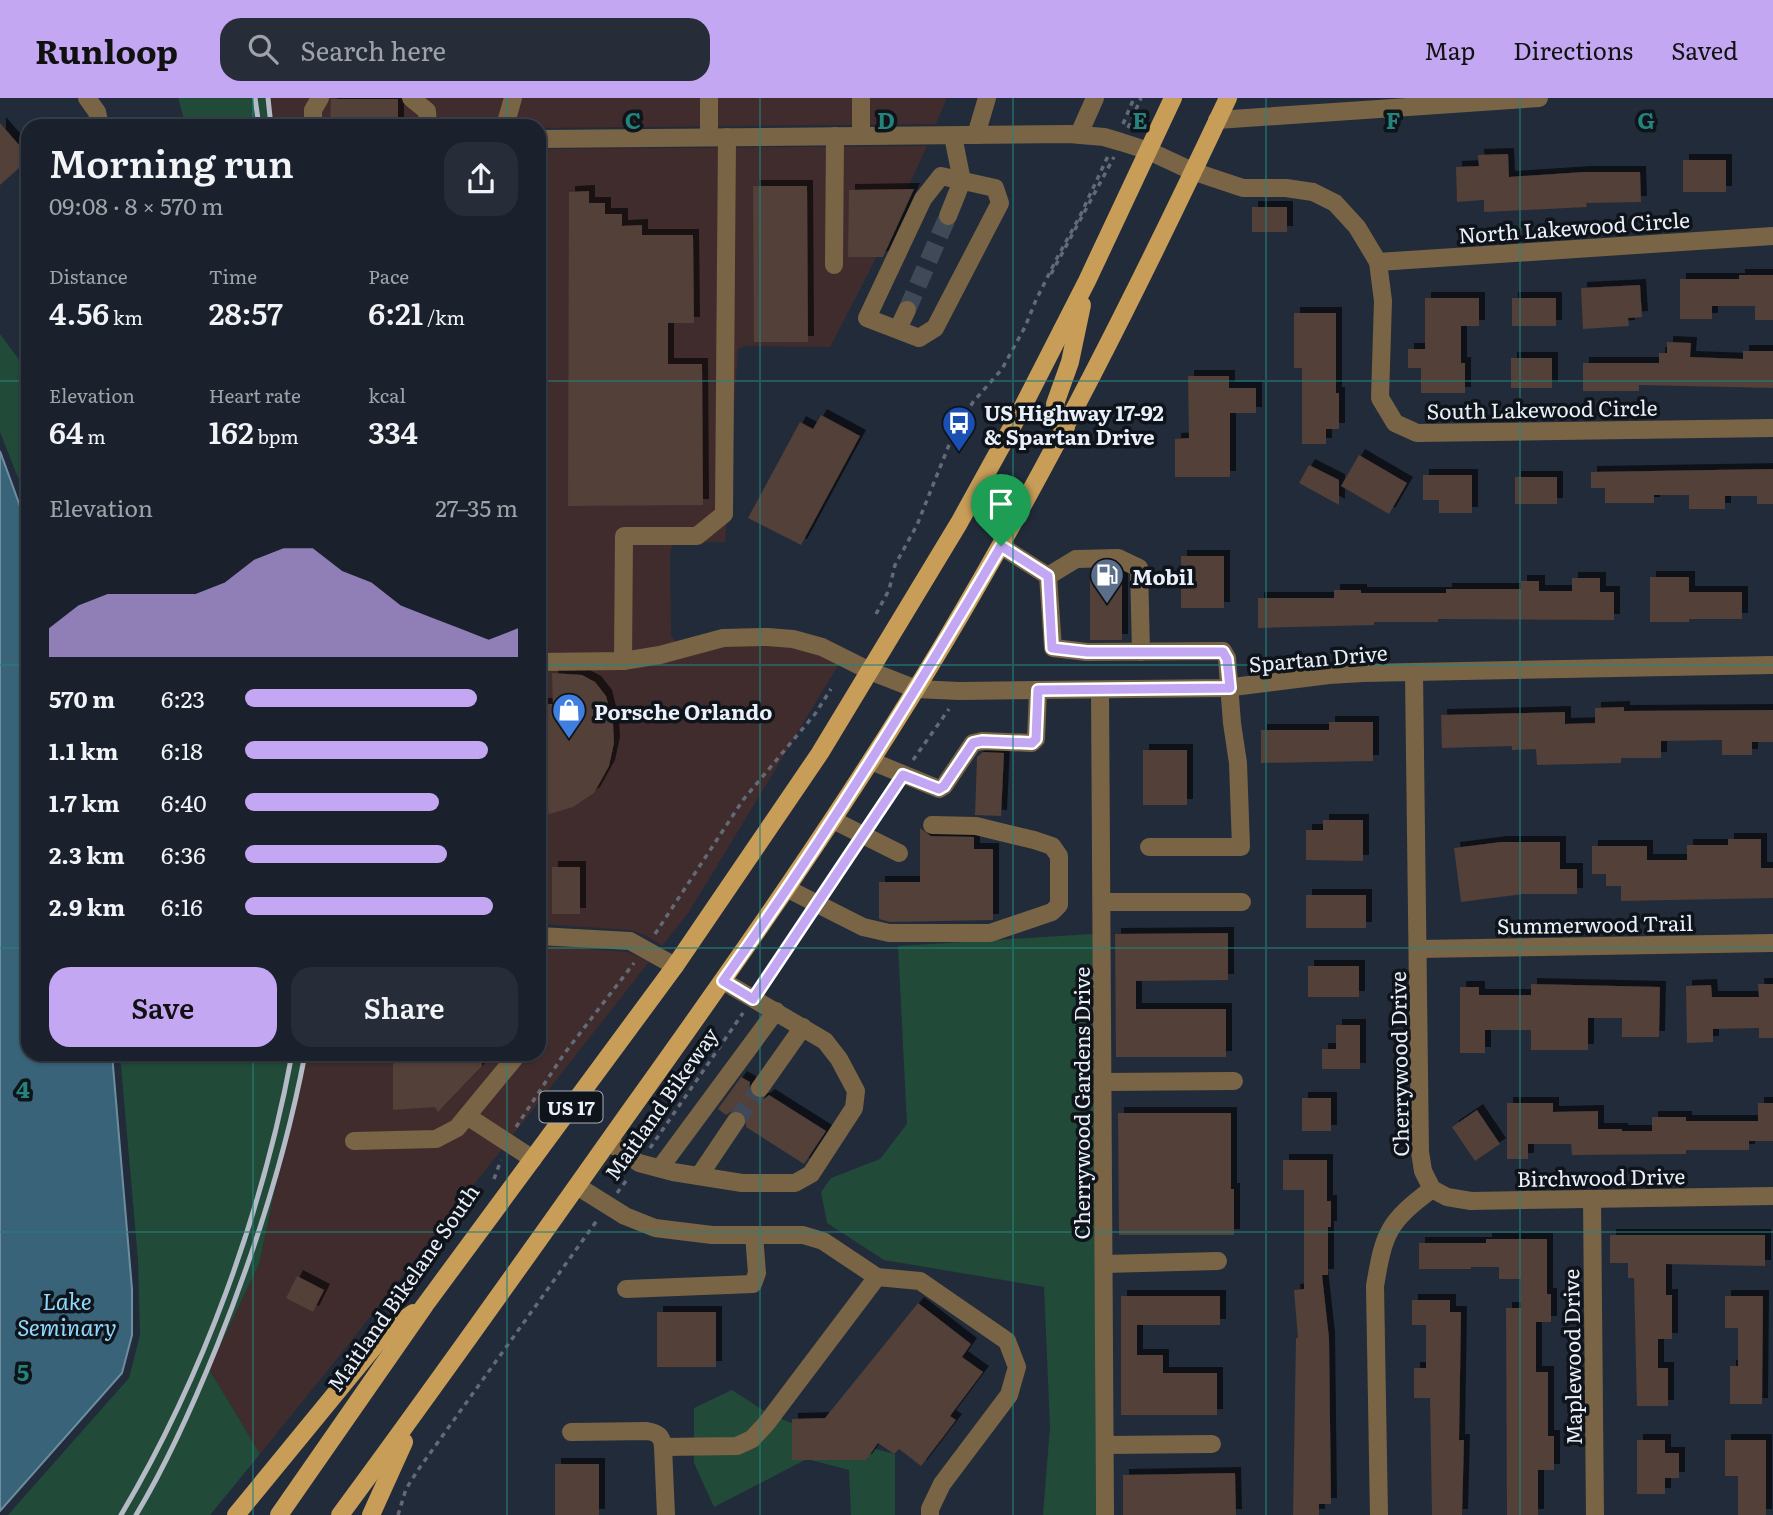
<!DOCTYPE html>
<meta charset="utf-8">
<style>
body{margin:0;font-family:Literata,serif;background:#272d38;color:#f1f3f6;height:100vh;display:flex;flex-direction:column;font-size:26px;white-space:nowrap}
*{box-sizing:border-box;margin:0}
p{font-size:23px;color:#9fa3a9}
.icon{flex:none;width:38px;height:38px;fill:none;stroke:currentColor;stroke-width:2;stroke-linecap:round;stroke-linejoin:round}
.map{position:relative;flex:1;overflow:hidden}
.drawer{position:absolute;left:21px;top:21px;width:525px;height:942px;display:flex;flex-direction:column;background:#1a202c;border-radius:21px;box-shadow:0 2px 5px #0004,0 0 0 2px #383e48}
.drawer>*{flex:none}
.pin{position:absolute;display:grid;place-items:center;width:60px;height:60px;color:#fff;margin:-72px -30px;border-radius:50% 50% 50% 0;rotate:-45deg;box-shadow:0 0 7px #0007}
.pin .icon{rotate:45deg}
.round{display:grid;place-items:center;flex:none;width:74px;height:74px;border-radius:21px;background:#272d38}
.head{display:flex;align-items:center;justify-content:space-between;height:119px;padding:0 28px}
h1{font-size:38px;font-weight:600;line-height:52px}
.metrics{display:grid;grid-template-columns:repeat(3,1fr);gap:10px;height:119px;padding:7px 28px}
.metrics div{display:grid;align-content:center}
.metrics b{font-size:30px;font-weight:600}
.metrics small{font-size:19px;font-weight:400}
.metrics p{font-size:19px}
.chart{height:196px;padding:14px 28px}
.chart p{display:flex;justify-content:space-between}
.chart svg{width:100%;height:126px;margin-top:7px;fill:#c3a7f2;opacity:.7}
.primary-button{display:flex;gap:14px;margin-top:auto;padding:14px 28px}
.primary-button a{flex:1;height:80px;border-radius:21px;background:#c3a7f2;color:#111;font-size:28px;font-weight:600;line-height:80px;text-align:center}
.primary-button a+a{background:#272d38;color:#f1f3f6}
ul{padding:0 28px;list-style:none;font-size:23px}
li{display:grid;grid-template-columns:112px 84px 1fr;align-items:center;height:52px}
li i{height:18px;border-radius:9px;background:#c3a7f2}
header{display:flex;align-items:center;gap:42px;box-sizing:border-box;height:98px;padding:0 35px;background:#c3a7f2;color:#111}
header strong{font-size:33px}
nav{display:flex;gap:38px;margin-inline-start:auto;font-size:24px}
.search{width:490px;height:63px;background:#272d38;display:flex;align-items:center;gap:18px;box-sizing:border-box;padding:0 24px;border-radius:21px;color:#9fa3a9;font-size:26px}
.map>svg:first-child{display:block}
</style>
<header>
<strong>Runloop</strong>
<div class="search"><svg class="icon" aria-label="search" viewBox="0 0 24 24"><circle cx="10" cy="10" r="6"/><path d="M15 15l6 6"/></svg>Search here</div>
<nav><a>Map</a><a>Directions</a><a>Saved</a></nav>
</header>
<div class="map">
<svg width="1773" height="1417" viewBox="0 0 1773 1417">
<defs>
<filter id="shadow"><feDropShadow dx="6" dy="-6" stdDeviation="0" flood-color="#0009"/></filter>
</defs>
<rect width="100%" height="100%" fill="#222b3a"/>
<g fill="#402c2c">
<polygon points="265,0 947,0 936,26 539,30 539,28 269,28"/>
<polygon points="927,48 870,172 830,249 745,248 738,251 725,444 678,444 673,446 670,454 671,537 676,545 681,546 742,530 770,530 787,532 845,556 689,814 662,848 645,837 630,832 539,826 539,51"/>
<polygon points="539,847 628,854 649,864 340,1257 260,1356 209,1271 259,1166 304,956 539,956"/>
</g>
<g fill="#214a38">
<polygon points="178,0 265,0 269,28 186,28"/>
<polygon points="0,236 28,274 28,405 0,334"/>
<polygon points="1093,836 1096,1417 1043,1417 1050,1329 1044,1189 884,1162 827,1125 821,1094 831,1080 880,1061 907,1026 898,848"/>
<polygon points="120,956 304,956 259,1166 209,1271 260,1356 210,1417 8,1417 129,1280 140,1237 138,1162"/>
<polygon points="732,1292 769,1316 821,1337 895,1356 895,1417 851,1417 849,1372 807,1361 714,1409 694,1365 694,1310"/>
</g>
<polygon fill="#396378" stroke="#6e8d9f" stroke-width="2" points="0,353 28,430 28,956 112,956 132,1191 132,1237 122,1275 0,1413"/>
<g fill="#523f37" filter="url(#shadow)">
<polygon points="331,1 398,1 398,28 330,28"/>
<polygon points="0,25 20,48 28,40 28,62 0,87"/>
<polygon points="1508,56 1509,79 1584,74 1640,74 1641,104 1586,105 1587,109 1484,114 1484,102 1457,104 1456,69 1479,68 1478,57"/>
<rect x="1683" y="62" width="43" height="32"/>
<polygon points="753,88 807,88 808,244 754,244"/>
<polygon points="914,91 883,159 848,159 849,92"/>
<polygon points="589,93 589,105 605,105 605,116 622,116 622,128 642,127 642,137 693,137 694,225 668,225 668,266 702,266 703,407 568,408 569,94"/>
<rect x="1252" y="109" width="35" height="25"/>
<polygon points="1739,177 1773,177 1773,222 1755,222 1755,208 1712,208 1712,221 1680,221 1680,181 1739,181"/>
<polygon points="1640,187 1642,219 1628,220 1629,228 1583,231 1581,190"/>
<polygon points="1425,200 1479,200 1479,228 1461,228 1461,265 1465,265 1465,295 1421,295 1421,270 1408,270 1408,251 1425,251"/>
<rect x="1512" y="200" width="44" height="28"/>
<polygon points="1294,215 1336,215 1336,295 1339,295 1339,331 1326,331 1326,346 1302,346 1302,270 1294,270"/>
<polygon points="1667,244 1691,245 1690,259 1743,261 1743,253 1773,253 1773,290 1639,287 1639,293 1583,293 1583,265 1659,265 1659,255 1667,255"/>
<rect x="1511" y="260" width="41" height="30"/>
<polygon points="1188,278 1229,278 1229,290 1256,290 1256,315 1230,315 1230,379 1175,379 1175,341 1189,340"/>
<polygon points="821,317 860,338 801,447 748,420 800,324 813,331"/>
<polygon points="1359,357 1407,385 1389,416 1341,388"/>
<polygon points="1309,367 1339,382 1339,407 1299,385"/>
<polygon points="1773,371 1773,406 1757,406 1757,398 1725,398 1725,411 1689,411 1689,397 1654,397 1654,405 1605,405 1605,390 1591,390 1591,374"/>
<polygon points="1423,377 1472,377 1472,415 1439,415 1439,402 1423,402"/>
<rect x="1515" y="379" width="42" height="27"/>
<rect x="1181" y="458" width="43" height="52"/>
<polygon points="1116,471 1122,475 1122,542 1090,542 1090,472"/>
<polygon points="1650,479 1689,479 1689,494 1742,494 1742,521 1689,521 1689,524 1650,524"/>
<polygon points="1572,480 1600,480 1600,494 1614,494 1614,522 1438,521 1438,524 1374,524 1374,527 1258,530 1258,500 1334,500 1334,492 1361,492 1361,495 1446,495 1446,491 1521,491 1521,483 1539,483 1539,493 1572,493"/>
<polygon points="552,575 582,577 595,584 606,598 613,626 614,645 609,668 594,695 573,709 546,717 546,673 539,673 539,606 553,606"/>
<polygon points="1624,609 1624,613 1773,612 1773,644 1752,644 1752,657 1722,657 1722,642 1661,643 1661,660 1621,660 1621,665 1537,667 1536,651 1512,652 1512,648 1442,650 1441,617 1565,614 1565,626 1595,625 1595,610"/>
<polygon points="1329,624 1373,624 1373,663 1261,665 1261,632 1329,632"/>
<rect x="1143" y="652" width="44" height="55"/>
<polygon points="983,654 1004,655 1001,718 975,717 977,659"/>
<polygon points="1323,722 1363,722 1363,763 1306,762 1306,732 1323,732"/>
<polygon points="920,730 931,738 974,739 974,751 993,751 993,822 890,824 879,821 879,784 920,784"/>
<polygon points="1728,741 1761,741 1761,770 1773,770 1773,800 1621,803 1621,788 1606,788 1606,776 1592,776 1592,748 1647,748 1647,762 1687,762 1687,747 1728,747"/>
<polygon points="1501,744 1560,744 1560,771 1577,771 1577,796 1523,796 1461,804 1454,750"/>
<rect x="552" y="769" width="28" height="47"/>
<rect x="1306" y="797" width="60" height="33"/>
<polygon points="1228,835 1228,882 1136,883 1136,911 1226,911 1226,959 1116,959 1115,836"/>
<rect x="1308" y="868" width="51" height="31"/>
<polygon points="1531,886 1660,889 1659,939 1622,939 1622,920 1588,920 1588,952 1531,952 1531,932 1485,932 1485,955 1460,955 1460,889 1479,889 1479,897 1531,897"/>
<polygon points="1758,886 1773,886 1773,940 1759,940 1759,930 1713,931 1713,944 1687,945 1686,888 1711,887 1712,899 1759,899"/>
<polygon points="1336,927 1360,927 1360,971 1322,971 1322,951 1336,951"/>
<polygon points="393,956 482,956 482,968 438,1014 435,1009 393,1012"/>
<polygon points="741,979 750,984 749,994 754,1000 764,1001 769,997 826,1033 804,1066 746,1029 746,1019 742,1013 732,1013 726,1017 718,1011"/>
<rect x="1302" y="1000" width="29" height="33"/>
<polygon points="1507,1005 1553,1005 1553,1014 1598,1013 1598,1031 1622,1031 1622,1033 1652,1033 1652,1019 1686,1019 1686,1023 1758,1023 1758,1005 1773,1005 1773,1043 1749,1043 1749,1052 1686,1052 1686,1056 1572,1057 1571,1046 1528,1046 1528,1061 1507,1061"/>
<polygon points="1477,1012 1500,1046 1475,1063 1452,1029"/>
<polygon points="1118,1015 1231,1015 1231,1091 1234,1091 1234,1137 1119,1137"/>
<polygon points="1283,1062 1327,1062 1327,1103 1331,1103 1331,1129 1328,1129 1328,1177 1322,1177 1329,1240 1331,1406 1319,1406 1319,1417 1293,1417 1296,1240 1298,1240 1294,1192 1304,1191 1304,1092 1283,1092"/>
<polygon points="1610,1137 1765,1137 1765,1168 1666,1166 1666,1197 1672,1197 1672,1241 1658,1241 1658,1270 1668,1270 1668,1308 1637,1308 1634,1180 1628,1180 1628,1165 1610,1165"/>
<polygon points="1486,1141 1547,1141 1547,1196 1551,1196 1551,1224 1536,1224 1536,1274 1548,1274 1548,1338 1554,1338 1554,1372 1538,1372 1538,1417 1507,1417 1506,1210 1521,1210 1521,1181 1499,1181 1499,1169 1471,1169 1471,1171 1419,1171 1419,1145 1486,1145"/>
<polygon points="297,1178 324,1192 313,1214 286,1200"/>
<polygon points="1121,1198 1220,1198 1220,1227 1137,1227 1137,1257 1163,1257 1163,1275 1217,1275 1217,1317 1121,1317"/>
<polygon points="1725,1198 1763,1198 1762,1306 1730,1306 1730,1268 1738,1268 1738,1230 1725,1230"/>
<polygon points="1412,1202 1450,1202 1450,1214 1461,1214 1459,1342 1464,1342 1462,1417 1432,1417 1430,1300 1414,1300 1414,1270 1426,1270 1426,1227 1412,1227"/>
<polygon points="918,1205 971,1246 962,1259 983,1274 950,1318 956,1322 921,1368 899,1351 894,1356 878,1345 866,1362 792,1362 792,1321 825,1320"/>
<rect x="657" y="1214" width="59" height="55"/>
<polygon points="1637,1342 1665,1342 1665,1355 1679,1355 1679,1380 1665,1380 1665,1396 1637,1396"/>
<polygon points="1725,1342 1766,1342 1766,1417 1738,1417 1738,1378 1725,1378"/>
<rect x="555" y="1366" width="44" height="51"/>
<polygon points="1235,1375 1236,1417 1123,1417 1123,1377"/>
</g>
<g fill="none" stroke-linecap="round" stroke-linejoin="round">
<g stroke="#404957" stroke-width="18" stroke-dasharray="18 9" stroke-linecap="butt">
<polyline points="907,212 948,118"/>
<polyline points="736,1023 760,990"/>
</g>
<g stroke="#626a78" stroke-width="3.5" stroke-dasharray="5 5" stroke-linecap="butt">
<polyline points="1123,26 1134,0"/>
<polyline points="1128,30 1141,0"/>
<polyline points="1051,176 1114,59"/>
<polyline points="876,516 889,492 895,467 917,427 951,342 973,304 1002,271 1025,229 1036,202 1057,160 1080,118 1108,58"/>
<polyline points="913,662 949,611"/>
<polyline points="873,723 894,692"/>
<polyline points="827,793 855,750"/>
<polyline points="655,836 743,702 815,616 831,591"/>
<polyline points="764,886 809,820"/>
<polyline points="516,1029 564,956 634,865"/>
<polyline points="650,1050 743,915"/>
<polyline points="494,1081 501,1062"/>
<polyline points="617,1095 629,1079"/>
<polyline points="398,1417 406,1391 418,1372 598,1121"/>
</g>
<g stroke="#796545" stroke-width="18">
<polyline points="87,0 97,14 100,28"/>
<polyline points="411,0 427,13 428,28"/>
<polyline points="861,0 861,37"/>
<polyline points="1217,22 1539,0"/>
<polyline points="313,28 313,12 320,0"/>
<polyline points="505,28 513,0"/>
<polyline points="1079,36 1095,0"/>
<polyline points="976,37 987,0"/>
<polyline points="709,39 709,0"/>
<polyline points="539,41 1069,36 1104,39 1121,44 1149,53 1192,73 1243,90 1286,90 1313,94 1335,105 1357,129 1378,164 1383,203 1380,300 1395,325 1417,335 1773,330"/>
<polygon points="941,78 995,90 1000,105 935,230 919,240 867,220 923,101"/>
<polyline points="948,118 962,83 953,38"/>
<polyline points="1378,164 1773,138"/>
<polyline points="834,167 835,38"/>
<polyline points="898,231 907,212"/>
<polyline points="1001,448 1048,478 1053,550 1087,554 1223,553 1227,560 1232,625 1238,665 1241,749 1149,749"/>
<polyline points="1048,478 1076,461 1118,460 1139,470 1141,554"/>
<polyline points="623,563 624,438 697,438 724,416 727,39"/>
<polyline points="539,564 623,563 660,557 723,540 767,539 793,541 822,549 870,573 916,591 959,593 1225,590 1329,577 1363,575 1773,567"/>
<polyline points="1414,575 1420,1054 1423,1073 1432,1091"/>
<polyline points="1100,592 1105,1417"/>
<polyline points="871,663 939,691 944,688 973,645 982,643 1032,645 1036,641 1038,592"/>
<polyline points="833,722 899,755"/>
<polyline points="788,791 863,829 889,835 990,835 1052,814 1059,807 1059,758 1052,748 1034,742 976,728 932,727"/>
<polyline points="1102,804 1242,804"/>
<polyline points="539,838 630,843 675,868"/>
<polyline points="1418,851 1773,845"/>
<polyline points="1103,984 1234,983"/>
<polyline points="760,990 803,929"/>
<polyline points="467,1018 533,1061"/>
<polyline points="354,1043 436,1041 457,1030 518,956"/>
<polyline points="609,1044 639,1065 673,1074 742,1085 795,1085 811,1076 854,1010 856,993 839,961 825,943 723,883"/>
<polyline points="660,1070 776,913"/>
<polyline points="699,1078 736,1023"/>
<polyline points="577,1088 625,1118 655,1130 712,1137 803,1137 823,1143 877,1179 920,1183 1007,1243 1017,1269 1009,1297 942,1386 930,1411 930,1417"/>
<polyline points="1432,1091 1447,1099 1471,1103 1773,1098"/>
<polyline points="1592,1101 1595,1417"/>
<polyline points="1104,1166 1218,1163"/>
<polyline points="626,1191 753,1186 757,1175 754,1137"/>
<path d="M571 1334 647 1333C658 1335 662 1338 663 1349L737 1348 752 1341 766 1326 877 1179"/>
<polyline points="1105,1347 1212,1346"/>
<polyline points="663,1349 666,1417"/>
<path d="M1379 1417 1375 1188C1384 1134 1388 1124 1432 1091"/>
</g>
<g stroke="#c79d58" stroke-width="18">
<polyline points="1066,329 1057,317 1055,306 1070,264 1082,207"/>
<polyline points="236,1417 386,1234 413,1215"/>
<polyline points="279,1417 425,1207 675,868 820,655 959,425 1018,318 1087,183 1173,0"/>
<path d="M340 1417C437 1286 531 1153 625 1020 736 865 846 709 944 545 1049 369 1141 185 1228 0"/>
<polyline points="371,1417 404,1344"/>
</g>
<g stroke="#b4bac6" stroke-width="5">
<polyline points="255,0 259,28"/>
<polyline points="268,0 271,28"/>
<path d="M121 1417C203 1279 263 1113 292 956"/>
<path d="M136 1417C168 1364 194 1305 217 1248 255 1153 286 1056 305 956"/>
</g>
</g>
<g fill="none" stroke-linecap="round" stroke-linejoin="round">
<g stroke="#fff" stroke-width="14">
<path id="route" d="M1001 448 1048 478 1052 550 1087 554H1223L1227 561 1230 590 1038 592 1036 641 1032 645 982 643 973 645 944 688 939 691 903 677 753 901 723 883C823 743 914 597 1001 448Z"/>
</g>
<use href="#route" stroke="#c3a7f2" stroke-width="9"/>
</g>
<path fill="none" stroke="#25827c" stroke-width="2" stroke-opacity="0.55" d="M253 0V28M507 0V28M760 0V1417M1013 0V1417M1266 0V1417M1520 0V1417M0 283H28M539 283H1773M0 567H28M539 567H1773M0 850H28M539 850H1773M253 956V1417M507 956V1417M0 1134H1773"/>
<defs>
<g id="bus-pin" transform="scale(1.75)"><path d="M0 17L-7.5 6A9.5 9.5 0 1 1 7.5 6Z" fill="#1a4fb4" stroke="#0f131a"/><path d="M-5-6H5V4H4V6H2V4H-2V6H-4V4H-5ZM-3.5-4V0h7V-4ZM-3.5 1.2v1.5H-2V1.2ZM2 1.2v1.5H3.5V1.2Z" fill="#fff"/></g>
<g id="fuel-pin" transform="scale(1.75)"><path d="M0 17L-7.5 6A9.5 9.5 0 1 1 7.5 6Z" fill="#5c6f8a" stroke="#0f131a"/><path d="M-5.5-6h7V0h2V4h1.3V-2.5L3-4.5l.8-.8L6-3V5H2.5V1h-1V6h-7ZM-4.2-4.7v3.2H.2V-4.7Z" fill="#fff"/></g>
<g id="shop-pin" transform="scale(1.75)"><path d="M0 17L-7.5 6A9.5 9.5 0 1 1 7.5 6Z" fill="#3f7fe0" stroke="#0f131a"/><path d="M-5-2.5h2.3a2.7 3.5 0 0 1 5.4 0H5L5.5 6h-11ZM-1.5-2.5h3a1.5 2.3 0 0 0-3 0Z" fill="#fff"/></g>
</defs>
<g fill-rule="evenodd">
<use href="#bus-pin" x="959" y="325"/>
<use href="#fuel-pin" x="1107" y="477"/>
<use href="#shop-pin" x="569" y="612"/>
</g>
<g text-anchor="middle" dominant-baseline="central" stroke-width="7" stroke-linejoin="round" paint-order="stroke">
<rect fill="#0f131a" stroke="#a8aeb7" stroke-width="2" x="539.5" y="993.5" width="63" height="31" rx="5"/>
<g font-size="19" font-weight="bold" fill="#eaf0fa">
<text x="571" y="1009">US 17</text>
</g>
<g font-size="21" fill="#eaf0fa" stroke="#0f131a">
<text transform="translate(1574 128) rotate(-4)">North Lakewood Circle</text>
<text transform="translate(1542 310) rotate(-1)">South Lakewood Circle</text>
<text transform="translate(1318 559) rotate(-5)">Spartan Drive</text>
<text transform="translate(1595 825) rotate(-1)">Summerwood Trail</text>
<text transform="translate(1398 966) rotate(-91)">Cherrywood Drive</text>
<text transform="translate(660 1005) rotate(-55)">Maitland Bikeway</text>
<text transform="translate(1080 1005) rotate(-90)">Cherrywood Gardens Drive</text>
<text transform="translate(1601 1078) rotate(-1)">Birchwood Drive</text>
<text transform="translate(402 1189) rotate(-55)">Maitland Bikelane South</text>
<text transform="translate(1571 1259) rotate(-91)">Maplewood Drive</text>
</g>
<g font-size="21" font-weight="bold" fill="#eaf0fa" stroke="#0f131a" text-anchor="start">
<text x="984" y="313">US Highway 17-92<tspan x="984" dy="24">&amp; Spartan Drive</tspan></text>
<text x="1132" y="477">Mobil</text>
<text x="594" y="612">Porsche Orlando</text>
</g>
<g font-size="23" font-style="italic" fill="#90d8fd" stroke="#0f131a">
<text x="67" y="1202">Lake<tspan x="67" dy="26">Seminary</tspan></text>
</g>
</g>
<g font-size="23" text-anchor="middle" font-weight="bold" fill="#25827c" stroke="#0f131a" stroke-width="7" stroke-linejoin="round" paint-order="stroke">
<text x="633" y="31">C</text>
<text x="886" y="31">D</text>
<text x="1140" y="31">E</text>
<text x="1393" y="31">F</text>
<text x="1646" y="31">G</text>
<text x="23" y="1000">4</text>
<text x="23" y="1283">5</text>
</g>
</svg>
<div class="pin" style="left:1001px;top:448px;background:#1e9e55"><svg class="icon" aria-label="arrive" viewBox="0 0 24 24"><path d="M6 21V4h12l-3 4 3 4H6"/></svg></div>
<section class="drawer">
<div class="head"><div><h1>Morning run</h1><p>09:08 · 8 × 570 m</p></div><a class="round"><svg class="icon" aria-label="share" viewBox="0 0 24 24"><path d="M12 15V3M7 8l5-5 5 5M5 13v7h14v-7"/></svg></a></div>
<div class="metrics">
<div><p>Distance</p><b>4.56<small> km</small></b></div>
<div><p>Time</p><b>28:57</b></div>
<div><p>Pace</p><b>6:21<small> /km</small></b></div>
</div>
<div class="metrics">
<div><p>Elevation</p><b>64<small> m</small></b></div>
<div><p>Heart rate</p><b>162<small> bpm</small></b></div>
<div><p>kcal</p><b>334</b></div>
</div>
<div class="chart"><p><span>Elevation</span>27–35 m</p>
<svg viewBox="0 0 160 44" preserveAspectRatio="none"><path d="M0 44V34L10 26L20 22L30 22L40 22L50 22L60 18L70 10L80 6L90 6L100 14L110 18L120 26L130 30L140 34L150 38L160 34V44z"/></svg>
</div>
<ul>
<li><b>570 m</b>6:23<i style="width:85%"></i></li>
<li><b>1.1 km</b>6:18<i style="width:89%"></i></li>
<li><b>1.7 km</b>6:40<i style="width:71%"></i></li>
<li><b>2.3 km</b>6:36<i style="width:74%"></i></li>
<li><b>2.9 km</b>6:16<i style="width:91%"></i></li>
</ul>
<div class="primary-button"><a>Save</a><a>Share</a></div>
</section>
</div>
